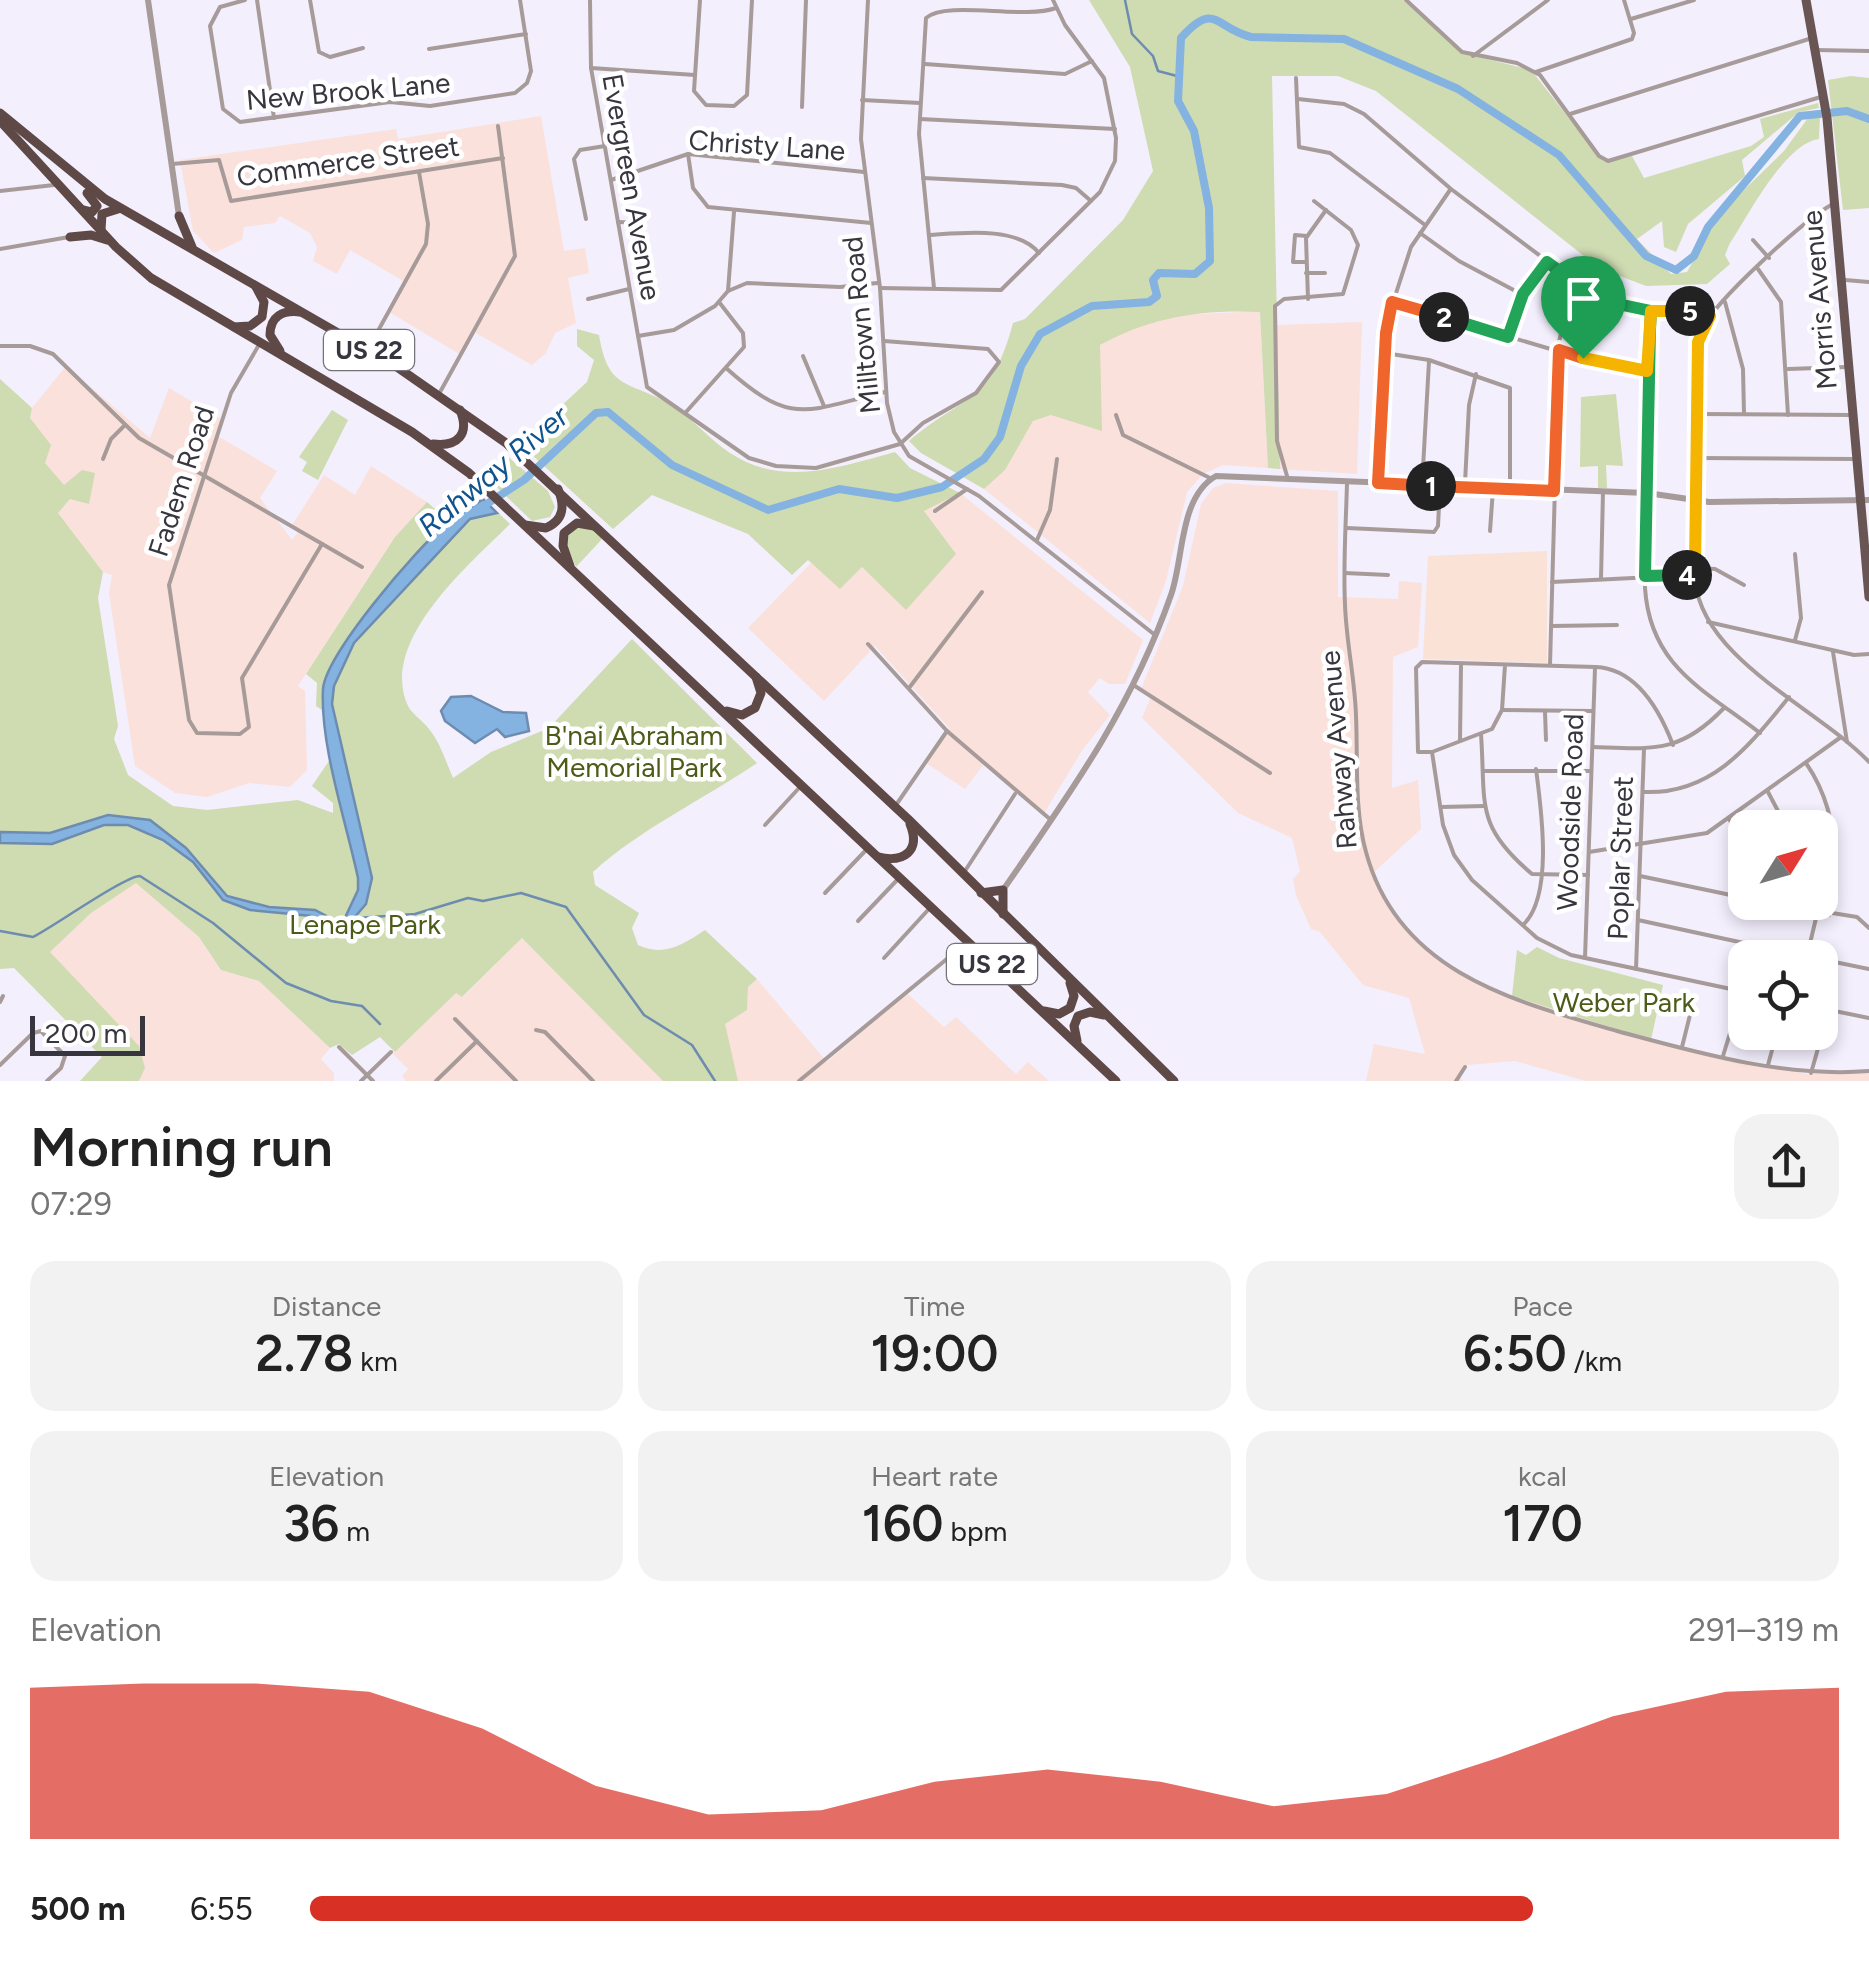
<!DOCTYPE html>
<meta charset="utf-8">
<style>
body{margin:0;font-family:Figtree,sans-serif;background:#f2f2f2;color:#222;height:100vh;display:flex;flex-direction:column;font-size:38px;white-space:nowrap}
*{box-sizing:border-box;margin:0}
p{font-size:32px;color:#767676}
.icon{flex:none;width:55px;height:55px;fill:none;stroke:currentColor;stroke-width:2;stroke-linecap:round;stroke-linejoin:round}
.map{position:relative;height:1081px;overflow:hidden}
.panel{display:flex;flex-direction:column;background:#fff;flex:1}
.panel>*{flex:none}
.needle{width:65px;rotate:53deg}
.fabs{position:absolute;left:1728px;top:810px;display:grid;gap:20px}
.fabs a{display:grid;place-items:center;width:110px;height:110px;border-radius:20px;background:#fff;box-shadow:0 5px 15px #0003;font-size:50px}
.scale{position:absolute;left:30px;bottom:25px;width:115px;box-sizing:border-box;padding-left:10px;border:5px solid #37353e;border-top:0;font-size:28px;line-height:35px;white-space:nowrap;color:#37353e;-webkit-text-stroke:8px #fff;paint-order:stroke}
.pin{position:absolute;display:grid;place-items:center;width:85px;height:85px;color:#fff;margin:-102px -42px;border-radius:50% 50% 50% 0;rotate:-45deg;box-shadow:0 0 10px #0007}
.pin .icon{rotate:45deg}
.km{position:absolute;width:50px;height:50px;margin:-25px;border-radius:50%;background:#222;color:#fff;font-size:28px;line-height:50px;text-align:center}
.round{display:grid;place-items:center;flex:none;width:105px;height:105px;border-radius:30px;background:#f2f2f2}
.head{display:flex;align-items:center;justify-content:space-between;height:170px;padding:0 30px}
h1{font-size:55px;font-weight:600;line-height:75px}
.figures{display:grid;grid-template-columns:repeat(3,1fr);gap:15px;height:170px;padding:10px 30px}
.figures div{display:grid;align-content:center;border-radius:25px;background:#f2f2f2;text-align:center}
.figures b{font-size:50px;font-weight:600}
.figures small{font-size:28px;font-weight:400}
.figures p{font-size:28px}
.chart{height:280px;padding:20px 30px}
.chart p{display:flex;justify-content:space-between}
.chart svg{width:100%;height:180px;margin-top:10px;fill:#d93025;opacity:.7}
ul{padding:0 30px;list-style:none;font-size:32px}
li{display:grid;grid-template-columns:160px 120px 1fr;align-items:center;height:75px}
li i{height:25px;border-radius:12px;background:#d93025}
.map>svg:first-child{display:block}
</style>
<div class="map">
<svg width="1869" height="1081" viewBox="0 0 1869 1081">
<rect width="100%" height="100%" fill="#f3effd"/>
<g fill="#fbe1db">
<polygon points="541,116 564,251 585,248 589,273 568,278 576,323 555,333 546,353 532,365 474,332 461,355 389,312 405,282 350,250 337,274 313,261 317,247 310,233 280,216 275,223 244,227 242,240 214,253 193,231 180,160 396,129 398,139"/>
<polygon points="1260,311 1268,468 1223,465 1203,474 1187,492 1166,581 1150,623 984,489 1005,470 1033,421 1051,415 1100,345 1132,327 1180,315"/>
<polygon points="1362,322 1357,474 1280,469 1277,325"/>
<polygon points="66,366 150,438 169,388 221,419 216,435 277,471 260,498 292,540 298,532 291,527 324,475 355,495 371,466 427,502 395,537 298,686 305,691 307,770 290,787 249,783 207,797 175,793 135,766 109,593 112,575 103,572 58,513 70,499 45,463 30,418 32,408"/>
<polygon points="1226,483 1338,491 1338,597 1398,599 1399,581 1422,583 1418,647 1393,657 1392,788 1418,780 1421,829 1373,873 1391,908 1418,940 1454,971 1512,996 1651,1040 1807,1074 1869,1069 1869,1081 1586,1081 1515,1061 1467,1065 1460,1077 1463,1081 1366,1081 1374,1044 1425,1054 1409,998 1363,985 1320,932 1311,929 1296,895 1293,879 1300,871 1292,838 1238,813 1142,718 1152,694 1141,689 1183,586 1201,504 1213,488"/>
<polygon points="960,493 1143,640 1125,684 1109,684 1100,678 1088,692 1110,715 1083,749 1043,815 984,764 965,789 926,763 950,729 875,646 824,701 748,628 811,563 840,588 862,567 907,609 924,511"/>
<polygon points="136,882 199,937 221,970 259,981 330,1048 321,1059 334,1073 334,1081 139,1081 145,1068 50,952 91,913"/>
<polygon points="522,938 601,1016 663,1081 406,1081 402,1076 408,1069 393,1054 457,992 463,997"/>
<polygon points="757,979 827,1062 907,993 944,1027 956,1017 1016,1074 1028,1062 1049,1081 738,1081 724,1024 747,1010 748,987"/>
</g>
<polygon fill="#fae2d7" points="1547,551 1547,663 1423,659 1428,556"/>
<g fill="#cfdbb1">
<path d="M1089 0H1403L1463 53 1531 70 1603 161 1632 156 1644 178 1751 146 1764 137 1760 119 1818 103 1819 108 1799 112 1742 160 1745 176 1688 224 1676 252 1664 247 1662 221 1637 239 1671 274 1687 272 1718 215 1784 151 1808 118 1820 115 1819 139C1785 143 1748 216 1729 245L1725 255 1730 264 1707 284 1646 286 1599 268 1376 91 1338 76H1272L1280 469 1268 468 1260 312C1203 309 1150 317 1100 345L1102 431 1051 415 1033 421 1005 470 984 489 921 453 909 441C967 392 991 405 1013 323L1025 319 1123 220 1153 171 1130 67Z"/>
<polygon points="1851,76 1869,78 1869,208 1843,210 1828,80"/>
<path d="M577 329 599 335C608 391 628 380 670 404 692 418 709 439 730 453 783 488 839 467 895 452L910 468 960 493 924 511 956 554 906 610 862 567 840 589 808 560 792 575 748 534 652 495 613 529 520 444 587 382 594 360 577 346Z"/>
<path d="M0 379 32 408 30 418 51 445 45 463 64 485 82 470 95 473 89 504 70 499 58 513 103 572 98 598 118 726 114 739 128 775 173 806 207 810 298 800 333 813V803L312 786 331 758 325 712 316 706 317 683 306 674 395 537 427 502 435 509 472 488 510 524C470 564 378 641 408 706 412 714 423 721 429 729 440 742 446 762 453 778L491 752 549 728 632 639 757 763C704 799 640 829 593 872L595 885 639 913 632 928 638 945C664 957 682 945 705 930L757 979 748 987 747 1010 725 1024 738 1081H663L522 938 462 997 456 993 395 1052 380 1037 352 1055 339 1044 330 1048 259 981 221 970 199 937 136 883 91 913 50 952 139 1046 145 1068 139 1081H80L102 1057 14 968 0 969Z"/>
<polygon points="1616,394 1623,466 1606,465 1607,488 1598,488 1598,466 1580,467 1581,397"/>
<polygon points="332,410 348,420 318,480 302,471 307,462 299,457"/>
<polygon points="507,456 548,491 555,507 550,517 532,521 485,476"/>
<polygon points="591,526 603,538 576,567 565,540 571,528"/>
<polygon points="1537,947 1559,958 1663,985 1651,1040 1512,996 1517,950 1526,955"/>
</g>
<g fill="#84b2e1" stroke="#6d8cb0" stroke-width="2.5">
<path d="M483 499 497 513 470 519 354 643 334 686 332 704 372 878 366 904 342 932 312 916 250 910 223 900 193 862 163 840 128 825H104L52 844 0 843V832L50 833 108 815 150 820 186 848 227 896 269 907 315 910 342 924 358 890V878C346 821 320 746 323 689 326 654 416 549 445 525 456 515 471 508 483 499Z"/>
<polygon points="471,696 503,712 526,713 529,731 505,737 497,729 475,743 445,721 441,711 451,697"/>
</g>
<g fill="none" stroke-linecap="round" stroke-linejoin="round">
<g stroke="#6d8cb0" stroke-width="2.5">
<polyline points="1125,0 1132,34 1153,56 1158,71 1177,76"/>
<polyline points="357,918 415,914 468,898 483,901 521,893 566,907 644,1015 692,1045 715,1081"/>
<path d="M0 931 33 937C53 927 125 876 140 876L213 923 286 983 331 1001 362 1006 380 1024"/>
</g>
<path stroke="#84b2e1" stroke-width="8" d="M482 507 524 480 596 413 608 412 672 465 768 510 839 489 897 498 942 487 984 459 1000 437 1021 366 1040 334 1092 306 1149 302 1157 296 1153 280 1159 273 1195 274 1210 261 1209 208 1194 131 1178 101 1181 38C1215 0 1215 28 1251 37L1344 39 1458 89 1559 155 1646 256 1676 270 1694 256 1708 227 1800 116 1847 111 1869 119"/>
<g stroke="#a79b9a" stroke-width="4">
<polyline points="245,0 220,7 210,26 223,109 240,122 390,102 430,106 515,93 527,83 531,71 520,0"/>
<polyline points="257,0 274,118"/>
<polyline points="310,0 319,52 330,57 363,48"/>
<polyline points="590,0 591,68 647,387 749,458 776,466 816,468 900,444 923,423 976,393 999,362 988,349 884,341"/>
<polyline points="700,0 694,91 706,105 734,106 747,95 752,0"/>
<polyline points="868,0 861,139 880,288 887,403 894,432 909,456 979,496 1155,635"/>
<polyline points="1406,0 1462,52 1517,63 1540,75 1599,156 1608,161 1824,96"/>
<polyline points="1631,19 1694,0"/>
<polyline points="429,49 526,34"/>
<polyline points="1816,50 1869,51"/>
<polyline points="1473,56 1548,0"/>
<polyline points="925,64 1065,74 1092,61"/>
<polyline points="591,68 695,75"/>
<polyline points="1536,72 1632,39 1634,33 1624,0"/>
<polyline points="1296,78 1299,147 1330,153 1425,225"/>
<polyline points="1298,99 1344,104 1364,114 1451,189 1599,300 1633,310 1708,315"/>
<polyline points="862,100 920,103"/>
<polyline points="802,107 806,0"/>
<polyline points="1570,114 1809,39"/>
<polyline points="920,119 1115,129"/>
<polyline points="688,154 693,188 708,207 871,223"/>
<polyline points="172,164 219,160 231,201 503,158"/>
<polyline points="923,178 1062,185 1076,188 1091,201"/>
<polyline points="611,180 688,154 864,172"/>
<polyline points="0,191 54,185"/>
<path d="M1831 205C1802 222 1716 300 1702 329L1695 581C1704 661 1818 708 1869 762"/>
<polyline points="586,219 574,159 580,150 605,146"/>
<polyline points="618,222 643,223"/>
<polyline points="1420,233 1459,261 1523,295"/>
<path d="M930 235C962 233 1017 226 1039 253"/>
<polyline points="1753,240 1769,258"/>
<polyline points="0,249 69,237"/>
<polyline points="1306,262 1293,262 1295,235 1307,236"/>
<polyline points="1758,269 1781,302 1788,415"/>
<polyline points="1306,273 1325,273"/>
<polyline points="1845,280 1869,282"/>
<polyline points="880,288 1001,290 1100,192 1115,161 1116,138 1104,78 1065,25 1053,0"/>
<path d="M934 288 919 134 926 18C948 0 1022 20 1056 8"/>
<polyline points="728,291 734,212"/>
<polyline points="588,299 629,289"/>
<polyline points="1308,299 1306,238 1326,210"/>
<polyline points="1392,302 1601,364 1647,371"/>
<polyline points="1725,302 1743,369 1744,414"/>
<path d="M1651 313 1645 588C1650 666 1703 689 1760 733"/>
<polyline points="638,336 674,330 715,306 728,291 747,283 840,287 877,283"/>
<polyline points="1509,337 1523,295 1547,262"/>
<polyline points="260,343 231,393 169,585 189,720 197,733 240,734 249,727 242,678 322,544"/>
<polyline points="0,346 30,346 53,354 139,438 362,567"/>
<polyline points="368,349 426,244 428,224 419,172"/>
<polyline points="1385,353 1429,360 1510,388 1510,487"/>
<polyline points="803,356 824,406"/>
<path d="M726 368C792 427 805 411 885 392"/>
<polyline points="1788,369 1847,367"/>
<polyline points="439,394 515,256 498,126"/>
<polyline points="686,412 744,347 743,333 719,302"/>
<polyline points="1697,414 1851,415"/>
<polyline points="1116,415 1123,435 1210,478"/>
<polyline points="1697,458 1854,459"/>
<polyline points="103,459 111,439 124,426"/>
<polyline points="1287,476 1277,441 1275,306 1284,299 1343,294 1358,245 1351,230 1314,201"/>
<path d="M1347 483C1346 523 1343 564 1345 604 1346 641 1355 679 1356 716 1358 760 1354 809 1366 852 1398 972 1513 1001 1617 1031 1698 1053 1785 1078 1869 1071"/>
<polyline points="1378,483 1387,321 1411,247 1450,190"/>
<polyline points="1465,483 1469,405 1476,374"/>
<polyline points="1422,486 1429,361"/>
<polyline points="935,511 967,489"/>
<polyline points="1347,528 1434,532 1438,526 1440,486"/>
<polyline points="1490,531 1493,489"/>
<polyline points="1037,540 1050,510 1057,459"/>
<polyline points="1695,568 1715,569 1744,585"/>
<polyline points="1345,573 1388,575"/>
<polyline points="1601,579 1603,492"/>
<polyline points="1552,582 1694,575"/>
<polyline points="1708,622 1854,655 1869,654"/>
<polyline points="1551,626 1617,625"/>
<polyline points="1795,640 1801,618 1795,554"/>
<polyline points="868,644 947,731 1051,820"/>
<polyline points="1833,652 1847,742"/>
<path d="M1505 665 1502 710 1492 729 1432 752H1418L1416 668 1422 662 1596 667C1637 669 1660 711 1673 745"/>
<polyline points="1550,665 1559,342 1563,324 1584,291"/>
<polyline points="1135,686 1270,773"/>
<polyline points="909,688 982,592"/>
<polyline points="1502,710 1592,711"/>
<polyline points="1545,712 1546,740"/>
<path d="M1481 734C1486 804 1474 825 1532 874L1588 875"/>
<polyline points="1460,741 1461,665"/>
<path d="M1593 747C1653 749 1680 754 1724 708"/>
<polyline points="1432,752 1443,825 1454,855 1472,880 1537,938 1571,955 1745,992"/>
<path d="M1806 763C1837 808 1840 861 1829 915"/>
<polyline points="1484,771 1589,771"/>
<path d="M1643 792C1712 795 1749 746 1789 697"/>
<polyline points="1768,792 1787,828"/>
<polyline points="896,805 947,731"/>
<polyline points="1441,807 1485,806"/>
<polyline points="1729,819 1745,845"/>
<polyline points="765,825 799,788"/>
<polyline points="1589,852 1707,833 1841,737"/>
<polyline points="963,874 1015,794"/>
<polyline points="1640,876 1745,898"/>
<polyline points="825,893 867,849"/>
<polyline points="1740,897 1745,876"/>
<polyline points="1764,902 1857,917 1869,928"/>
<polyline points="1638,920 1813,958"/>
<polyline points="858,921 899,878"/>
<path d="M1523 925C1554 896 1541 808 1536 769"/>
<polyline points="1807,956 1817,914"/>
<polyline points="884,958 928,910"/>
<polyline points="1585,958 1595,668"/>
<polyline points="1820,959 1869,969"/>
<polyline points="1636,969 1644,749"/>
<polyline points="0,1002 3,996"/>
<polyline points="1820,1008 1869,1018"/>
<polyline points="455,1019 516,1081"/>
<polyline points="536,1030 545,1032 593,1081"/>
<polyline points="339,1047 373,1081"/>
<polyline points="1682,1047 1692,1007"/>
<polyline points="1723,1056 1734,1020"/>
<polyline points="0,1065 33,1033 41,1031 65,1056 61,1068 47,1081"/>
<polyline points="1768,1065 1777,1032"/>
<polyline points="1811,1073 1821,1038"/>
<polyline points="361,1081 391,1052"/>
<polyline points="436,1081 477,1041"/>
<polyline points="799,1081 965,944"/>
<polyline points="1456,1081 1465,1067"/>
</g>
<g stroke="#a79b9a" stroke-width="6">
<polyline points="148,0 179,216"/>
<path d="M1003 890C1071 792 1131 709 1171 595 1184 558 1179 497 1216 476L1647 493 1709 502 1869 500"/>
</g>
<polyline stroke="#695553" stroke-width="9" points="1806,0 1827,118 1869,597"/>
<g stroke="#5e4947" stroke-width="9">
<polyline points="0,113 105,199 397,367 506,443 908,819 1174,1081"/>
<polyline points="1,122 116,247 151,278 412,432 469,473 1116,1081"/>
<polyline points="84,210 92,212 97,206 87,193"/>
<polyline points="179,216 192,247"/>
<polyline points="101,230 102,214 118,209"/>
<polyline points="70,237 91,235 107,240"/>
<polyline points="234,327 250,326 262,317 264,302 256,287"/>
<path d="M280 351 270 335C270 316 283 310 300 312"/>
<path d="M433 444C458 447 470 434 460 410"/>
<path d="M525 525 546 528C564 520 565 506 558 489"/>
<polyline points="570,566 563,546 564,533 577,523 594,526"/>
<polyline points="727,711 742,715 755,708 761,693 756,677"/>
<path d="M878 857C904 863 921 851 910 824"/>
<polyline points="981,893 1003,890 1003,914"/>
<polyline points="1044,1011 1059,1014 1070,1008 1074,996 1070,983"/>
<polyline points="1077,1041 1074,1026 1078,1016 1090,1012 1104,1015"/>
</g>
</g>
<g fill="none" stroke-linecap="round" stroke-linejoin="round">
<g stroke="#fff" stroke-width="20">
<polyline id="split-1" points="1431,486 1554,491 1559,350 1583,358"/>
</g>
<g stroke="#fff" stroke-width="20">
<polyline id="split-2" points="1431,486 1378,483 1386,333 1392,302 1444,317"/>
</g>
<g stroke="#fff" stroke-width="20">
<polyline id="split-3" points="1444,317 1508,337 1523,294 1547,262 1599,300 1651,311 1650,329"/>
</g>
<g stroke="#fff" stroke-width="20">
<polyline id="split-4" points="1650,329 1645,576 1687,575"/>
</g>
<g stroke="#fff" stroke-width="20">
<polyline id="split-5" points="1687,575 1694,575 1695,568 1698,342 1710,316 1690,311"/>
</g>
<g stroke="#fff" stroke-width="20">
<polyline id="split-6" points="1583,358 1647,371 1651,311 1690,311"/>
</g>
<use href="#split-1" stroke="#f0652b" stroke-width="12"/>
<use href="#split-2" stroke="#f0652b" stroke-width="12"/>
<use href="#split-3" stroke="#22a559" stroke-width="12"/>
<use href="#split-4" stroke="#22a559" stroke-width="12"/>
<use href="#split-5" stroke="#f5b400" stroke-width="12"/>
<use href="#split-6" stroke="#f5b400" stroke-width="12"/>
</g>
<g text-anchor="middle" dominant-baseline="central" stroke-width="9" stroke-linejoin="round" paint-order="stroke">
<g fill="#fff" stroke="#737278" stroke-width="2.5">
<rect x="324" y="330" width="90" height="40" rx="8"/>
<rect x="947" y="944" width="90" height="40" rx="8"/>
</g>
<g font-size="25" font-weight="bold" fill="#37353e">
<text x="369" y="350">US 22</text>
<text x="992" y="964">US 22</text>
</g>
<g font-size="28" fill="#37353e" stroke="#fff">
<text transform="translate(348 91) rotate(-5)">New Brook Lane</text>
<text transform="translate(767 145) rotate(4)">Christy Lane</text>
<text transform="translate(348 161) rotate(-8)">Commerce Street</text>
<text transform="translate(632 187) rotate(80)">Evergreen Avenue</text>
<text transform="translate(1819 300) rotate(-95)">Morris Avenue</text>
<text transform="translate(861 325) rotate(-96)">Milltown Road</text>
<text transform="translate(181 481) rotate(-72)">Fadem Road</text>
<text transform="translate(1338 750) rotate(-95)">Rahway Avenue</text>
<text transform="translate(1570 812) rotate(-88)">Woodside Road</text>
<text transform="translate(1620 858) rotate(-88)">Poplar Street</text>
</g>
<g font-size="28" fill="#4d5b18" stroke="#fff">
<text x="634" y="735">B'nai Abraham<tspan x="634" dy="32">Memorial Park</tspan></text>
<text x="365" y="924">Lenape Park</text>
<text x="1624" y="1002">Weber Park</text>
</g>
<g font-size="30" font-style="italic" fill="#0f548e" stroke="#fff">
<text transform="translate(493 471) rotate(-40)">Rahway River</text>
</g>
</g>
</svg>
<div class="fabs">
<a><svg class="needle" viewBox="-14 -14 28 28"><path d="M0-13l5 13h-10z" fill="#e53935"/><path d="M0 13l5-13h-10z" fill="#767676"/></svg></a>
<a><svg class="icon" aria-label="locate" viewBox="0 0 24 24"><circle cx="12" cy="12" r="6"/><path d="M12 2v4M12 18v4M2 12h4M18 12h4"/></svg></a>
</div>
<div class="scale">200 m</div>
<div class="pin" style="left:1583px;top:358px;background:#1e9e55"><svg class="icon" aria-label="arrive" viewBox="0 0 24 24"><path d="M6 21V4h12l-3 4 3 4H6"/></svg></div>
<b class="km" style="left:1431px;top:486px">1</b>
<b class="km" style="left:1444px;top:317px">2</b>
<b class="km" style="left:1687px;top:575px">4</b>
<b class="km" style="left:1690px;top:311px">5</b>
</div>
<section class="panel">
<div class="head"><div><h1>Morning run</h1><p>07:29</p></div><a class="round"><svg class="icon" aria-label="share" viewBox="0 0 24 24"><path d="M12 15V3M7 8l5-5 5 5M5 13v7h14v-7"/></svg></a></div>
<div class="figures">
<div><p>Distance</p><b>2.78<small> km</small></b></div>
<div><p>Time</p><b>19:00</b></div>
<div><p>Pace</p><b>6:50<small> /km</small></b></div>
</div>
<div class="figures">
<div><p>Elevation</p><b>36<small> m</small></b></div>
<div><p>Heart rate</p><b>160<small> bpm</small></b></div>
<div><p>kcal</p><b>170</b></div>
</div>
<div class="chart"><p><span>Elevation</span>291–319 m</p>
<svg viewBox="0 0 160 44" preserveAspectRatio="none"><path d="M0 44V7L10 6L20 6L30 8L40 17L50 31L60 38L70 37L80 30L90 27L100 30L110 36L120 33L130 24L140 14L150 8L160 7V44z"/></svg>
</div>
<ul>
<li><b>500 m</b>6:55<i style="width:80%"></i></li>
</ul>
</section>
